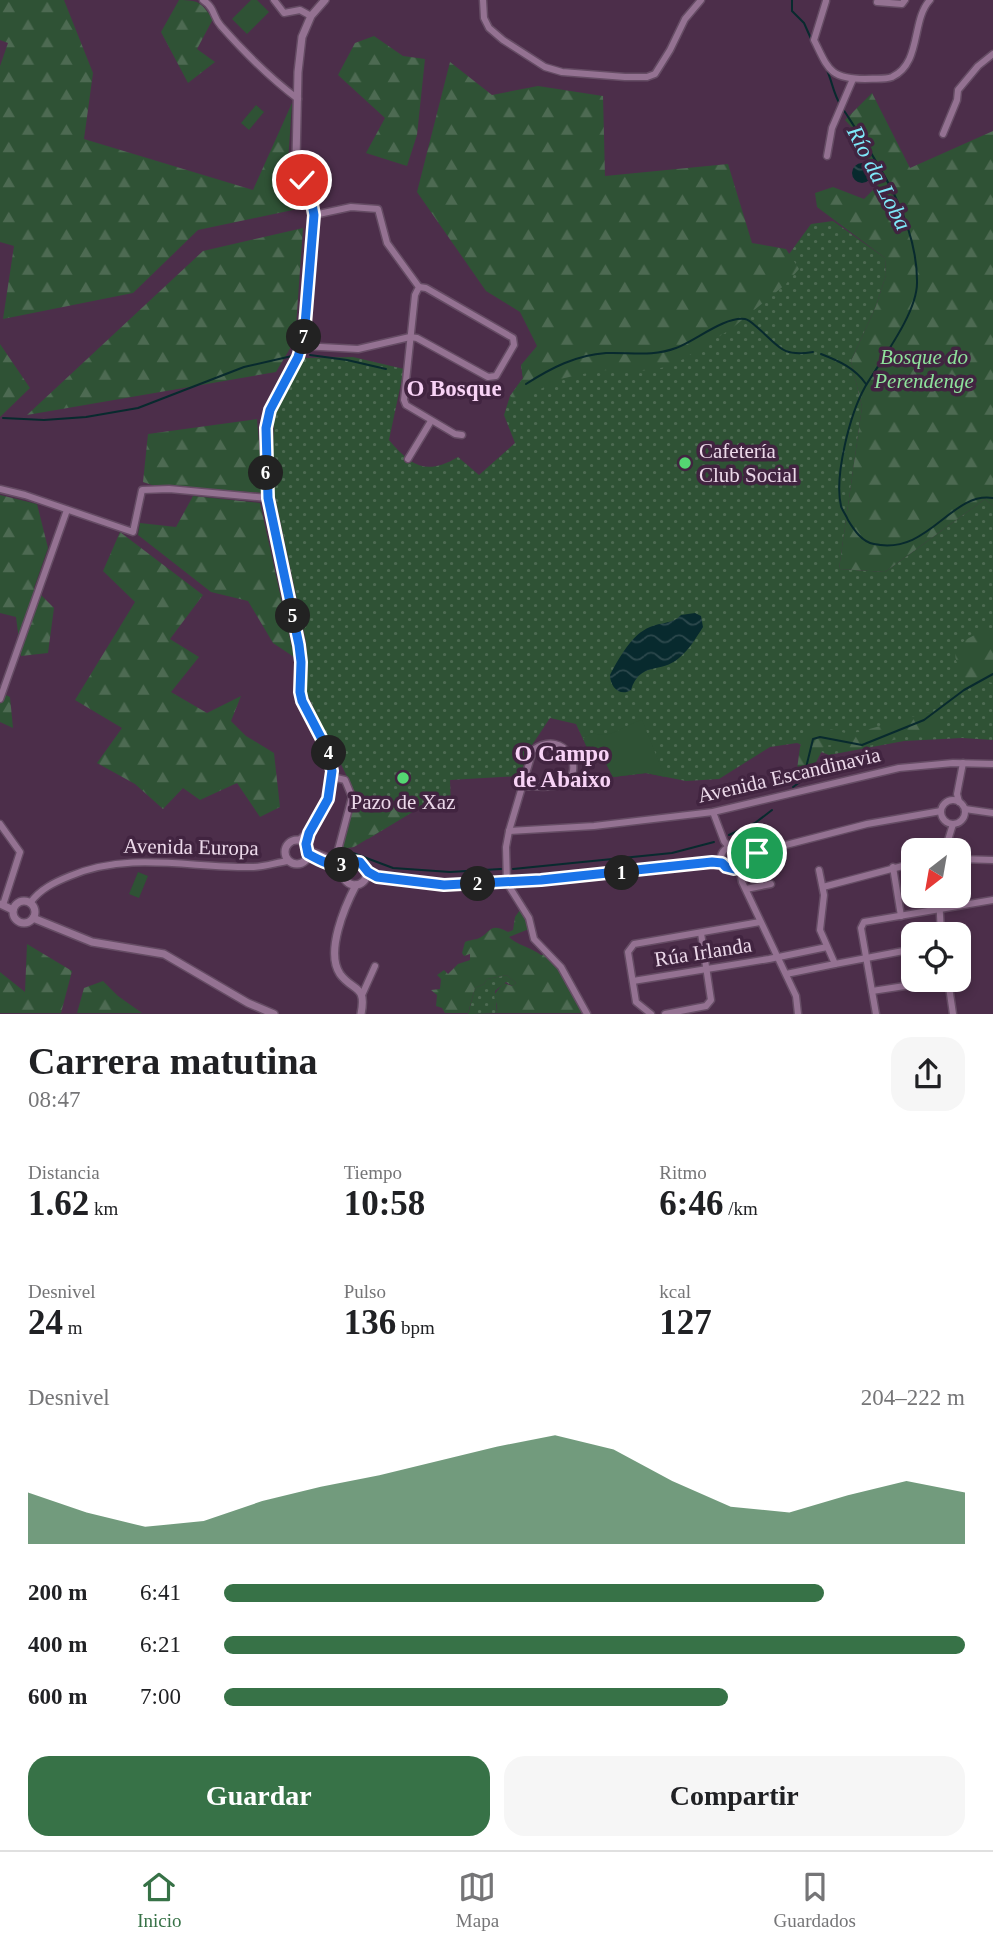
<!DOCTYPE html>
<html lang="es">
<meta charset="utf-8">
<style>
body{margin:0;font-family:"Times New Roman",serif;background:#f6f6f6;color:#202124;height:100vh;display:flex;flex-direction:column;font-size:26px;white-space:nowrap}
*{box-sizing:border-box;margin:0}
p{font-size:23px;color:#757577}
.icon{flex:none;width:38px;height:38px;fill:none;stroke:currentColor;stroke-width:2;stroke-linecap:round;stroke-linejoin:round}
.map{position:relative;height:1014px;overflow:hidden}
.drawer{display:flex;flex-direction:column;background:#fff;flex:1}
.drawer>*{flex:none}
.needle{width:46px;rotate:211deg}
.controls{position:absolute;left:901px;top:838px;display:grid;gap:14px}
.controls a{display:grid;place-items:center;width:70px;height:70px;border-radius:14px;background:#fff;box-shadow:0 4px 10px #0003;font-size:35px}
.pin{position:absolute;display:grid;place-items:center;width:60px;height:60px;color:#fff;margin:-30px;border:4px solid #fff;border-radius:50%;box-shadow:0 2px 7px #0007}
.km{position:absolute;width:35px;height:35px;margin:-18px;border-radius:50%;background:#222;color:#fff;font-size:19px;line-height:35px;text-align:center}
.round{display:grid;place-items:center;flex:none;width:74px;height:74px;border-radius:21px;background:#f6f6f6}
.head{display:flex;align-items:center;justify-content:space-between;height:119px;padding:0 28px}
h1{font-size:38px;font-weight:700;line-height:52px}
.stats{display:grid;grid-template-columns:repeat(3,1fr);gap:10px;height:119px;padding:7px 28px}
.stats div{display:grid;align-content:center}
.stats b{font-size:35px;font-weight:700}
.stats small{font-size:19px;font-weight:400}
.stats p{font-size:19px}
.chart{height:196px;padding:14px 28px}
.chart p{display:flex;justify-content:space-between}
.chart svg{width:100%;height:126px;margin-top:7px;fill:#377247;opacity:.7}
.button{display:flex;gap:14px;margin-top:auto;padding:14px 28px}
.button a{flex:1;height:80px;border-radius:21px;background:#377247;color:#fff;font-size:28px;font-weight:700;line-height:80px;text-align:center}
.button a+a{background:#f6f6f6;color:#202124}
ul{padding:0 28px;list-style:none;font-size:23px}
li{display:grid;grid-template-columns:112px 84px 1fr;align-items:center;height:52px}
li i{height:18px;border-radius:9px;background:#377247}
.dock{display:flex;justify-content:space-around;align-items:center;height:98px;border-top:2px solid #e0e0e0;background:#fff;font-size:19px;color:#757577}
.dock a{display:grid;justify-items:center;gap:4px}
.dock .active{color:#377247}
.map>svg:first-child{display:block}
</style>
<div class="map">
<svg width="993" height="1014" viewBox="0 0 993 1014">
<defs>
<pattern id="grass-dots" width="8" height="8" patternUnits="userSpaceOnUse" patternTransform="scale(1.75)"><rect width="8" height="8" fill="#2f5235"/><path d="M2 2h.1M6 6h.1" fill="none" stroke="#4d6a52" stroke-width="1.8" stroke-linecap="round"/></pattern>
<pattern id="forest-firs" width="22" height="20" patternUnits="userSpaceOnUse" patternTransform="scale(1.75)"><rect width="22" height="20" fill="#2f5235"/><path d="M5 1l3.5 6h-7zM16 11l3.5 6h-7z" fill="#4d6a52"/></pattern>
<pattern id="water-waves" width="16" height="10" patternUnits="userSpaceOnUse" patternTransform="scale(1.75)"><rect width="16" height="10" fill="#082a2e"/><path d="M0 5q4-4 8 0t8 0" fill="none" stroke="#2c484c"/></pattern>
</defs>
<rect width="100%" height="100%" fill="#4c2e4a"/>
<g fill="url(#grass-dots)">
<path d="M833 221 885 258 886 275 876 306 851 361 862 407 839 569 885 572 985 499 993 506V740L962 738 904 741 829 755 797 743 770 747 719 779 686 781 646 773 613 777 598 748 589 752 576 724 550 718 528 751 520 776 450 780 451 808 434 803 414 811 368 839 350 821 355 793 306 692 308 665 306 642 272 482 274 417 304 358 353 357 404 369 389 440C411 466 426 476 458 457L479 475 515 443 504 415 510 396 523 378 521 365 773 276 811 224Z"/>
<polygon points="507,975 516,983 512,986 506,982 495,991 497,1013 468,1014 475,988 484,984 487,979"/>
</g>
<g fill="url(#forest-firs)">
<polygon points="0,0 64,0 93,73 84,139 253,190 292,103 288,162 307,207 198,230 133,293 3,319 14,246 0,242 0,66 8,43 0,40"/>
<path d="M179 0C200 0 201 3 213 19L197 49 215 62 188 83 161 32Z"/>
<polygon points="374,36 403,56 425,59 417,135 407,166 366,153 385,118 338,75 355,43"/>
<polygon points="450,62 492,95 538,86 603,96 605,176 728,164 752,243 786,249 799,269 786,284 731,329 672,366 636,372 601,370 560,379 517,401 510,396 523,378 521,365 537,346 520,312 486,291 417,192"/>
<polygon points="872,93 910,168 993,131 993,506 985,499 885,572 839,569 862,407 851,361 876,306 886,275 885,258 817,207 815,193 833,187 864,199 882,181 876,169 867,160 859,135 845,120"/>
<polygon points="303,228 295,340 276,372 27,415 203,251"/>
<polygon points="0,344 30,388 0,417"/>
<polygon points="257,419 263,493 152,485 143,482 148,434"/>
<polygon points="0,495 37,504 48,548 34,588 54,608 48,653 21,656 16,617 0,613"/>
<polygon points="193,496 260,503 294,657 273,643 248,601 211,592 138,535 140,523 176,527"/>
<polygon points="120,532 203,595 170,639 199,657 171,692 207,713 241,696 231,721 246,736 274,753 280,807 260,817 237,783 200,800 183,788 163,809 135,784 97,763 122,728 75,700 135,602 103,571"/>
<path d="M990 628 993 629V683L988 682 975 686C965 680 963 676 958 665 947 643 974 636 990 628Z"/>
<polygon points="0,692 10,697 13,728 0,722"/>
<polygon points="929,712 940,720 940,727 926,738 910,736 856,749 829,745 823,749 806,781 803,782 796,777 800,747 805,732 815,725 845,733 859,732"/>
<polygon points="352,785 359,786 365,797 381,798 380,808 403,799 414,811 354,847 341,849 355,802"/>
<path d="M520 910 526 912 529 929 509 937C515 944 532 948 541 955L546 954 578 992 588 1013H497C499 994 486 1002 504 983L512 986 516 983 507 975 487 979 484 984 475 988 468 1013H445L442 1008 436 1006 437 995 431 990 440 989 441 979 437 975 444 970 448 974 458 964 470 960V954L464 956 462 953 465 942C469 940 473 940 477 939 491 934 488 921 508 932L513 930 515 917Z"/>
<polygon points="27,944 72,971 61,1013 0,1013 0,972 25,992"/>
<polygon points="103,981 118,996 142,1013 77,1013 84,988"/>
</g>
<g fill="#2f5235">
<polygon points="251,0 257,0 269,12 247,34 232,19"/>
<polygon points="256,105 264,112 249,130 241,123"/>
<path d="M642 720 665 777 646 773 613 777 598 748 589 752 583 738 593 733C611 740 625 724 642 720Z"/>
<polygon points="138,872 148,876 139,898 129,894"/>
</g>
<g fill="url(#water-waves)">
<circle cx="862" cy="173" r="10"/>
<path d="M695 613 701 616 703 627C696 638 689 650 679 658 661 674 640 661 631 690 620 697 610 687 610 675 619 658 632 634 650 627 661 622 673 624 681 615Z"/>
</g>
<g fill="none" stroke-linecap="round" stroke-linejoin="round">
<g stroke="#082a2e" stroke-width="2">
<polyline points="792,0 792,11 804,23 812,41"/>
<path d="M826 68C832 80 833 93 840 104"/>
<path d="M843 109C876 160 918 220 917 283 917 314 880 361 865 387 850 414 834 476 841 506 842 510 846 515 848 520 854 530 862 542 874 544 929 556 951 491 993 498"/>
<path d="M821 354C839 361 855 368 866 384"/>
<polyline points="310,355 347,360 386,369"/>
<path d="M526 384C551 368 576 355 606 353 630 352 652 357 676 348 695 341 725 316 745 319 750 320 754 325 758 328 780 347 781 357 813 352"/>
<polyline points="3,418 44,420 86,417 138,408 244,367 292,356"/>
<polyline points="793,787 803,780 813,739 820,737 862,745 924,720 964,690 993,674"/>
<polyline points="729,835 755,823 772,810"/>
<polyline points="353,853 393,868 450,872 501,869"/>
<polyline points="513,869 672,853 714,842"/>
</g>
<g stroke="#654c64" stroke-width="9">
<g id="minor">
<path d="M203 0C216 9 212 16 221 26 244 52 270 78 298 99"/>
<polyline points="274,0 284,13 300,10 311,16"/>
<polyline points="483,0 484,18 489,28 503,40 545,67 562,72 625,77 647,77 655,74 670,50 685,19 701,0"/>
<path d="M826 1 814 40C828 68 829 79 865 79 873 78 884 80 892 77 922 63 911 20 930 0"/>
<polyline points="877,2 902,4 905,0"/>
<polyline points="943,134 957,100 958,90 978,66 993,54"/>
<polyline points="827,156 832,128 853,79"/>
<polyline points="314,215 351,207 378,209 387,243 419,287 415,295 404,400 406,405 455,434 462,435"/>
<polyline points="302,346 358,349 410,337 417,338 488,377 496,376 514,345 513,338 426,288 419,287"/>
<polyline points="408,459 431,421"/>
<polyline points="0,489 25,495 133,532 142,490 169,489 268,498"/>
<polyline points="0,699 67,510"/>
<path d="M521 786C533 786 553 789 564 783 586 773 566 727 533 750L509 831 506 847 507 883 529 918 534 939 561 967 587 1014"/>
<circle cx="953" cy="812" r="12"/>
<polyline points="959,802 957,794 963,763"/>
<polyline points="965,809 993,813"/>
<polyline points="713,812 724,841 729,847"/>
<polyline points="0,824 20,852 3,905"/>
<polyline points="509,831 594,826 713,812 899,768 953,763 993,764"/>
<circle cx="732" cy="858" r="11"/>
<polyline points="308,850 329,858 335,855 338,850 352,797 345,780 332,777"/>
<polyline points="945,850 953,824"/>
<polyline points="743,859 751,854 867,824 941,811"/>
<polyline points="959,859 993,860"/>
<polyline points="739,867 742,882 796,996 798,1014"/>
<polyline points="893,867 901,916"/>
<path d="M367 872C425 900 586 877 653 870 676 868 699 861 722 863"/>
<polyline points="823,887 914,863"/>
<polyline points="746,889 771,884"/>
<polyline points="939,896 941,934"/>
<path d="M30 903C40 889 55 882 70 876 130 851 190 868 252 867 265 867 277 862 289 861"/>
<polyline points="835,964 914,949"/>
<polyline points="786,974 835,964 820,930 824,895 819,870"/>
<polyline points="948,980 953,1014"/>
<polyline points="633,981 769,959 827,947"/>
<polyline points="872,991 944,980"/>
<polyline points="362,995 375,966"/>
<polyline points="651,1014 636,1002 628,952 634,944 760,922"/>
<polyline points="665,1014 706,1006 711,1000 701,933"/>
<polyline points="876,1014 861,928 864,922 993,900"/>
</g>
</g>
<g stroke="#654c64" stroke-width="10">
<g id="tertiary">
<path d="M300 840C325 819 341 779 327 747 319 731 307 716 302 699 297 684 301 662 299 645L268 498 266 428 270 409 298 357 304 337 314 215 296 160 298 72 302 37 311 16 325 0"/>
<circle cx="297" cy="852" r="12"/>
<polyline points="308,854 343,871"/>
<circle cx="355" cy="873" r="12"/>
<path d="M356 885C345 906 325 952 340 974 353 992 367 984 361 1014"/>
<circle cx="24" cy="912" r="11"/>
<polyline points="0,904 13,910"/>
<polyline points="33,918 92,942 164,954 248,1003 274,1014"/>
</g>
</g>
<use href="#minor" stroke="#947292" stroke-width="6"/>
<use href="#tertiary" stroke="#947292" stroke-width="7"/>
</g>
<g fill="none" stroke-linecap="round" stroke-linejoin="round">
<g stroke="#fff" stroke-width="14">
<path id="route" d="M302 180 312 204 314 215 304 337 298 357 270 410 266 428 268 498 299 645 301 662 300 692 302 701 327 749 332 771 328 799 309 833 306 844 308 854C317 859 333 868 343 865 350 863 352 860 360 862L368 872 377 877 444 885 541 880 712 862 722 863 726 867 734 869 740 866 743 859 757 853"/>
</g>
<use href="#route" stroke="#1a73e8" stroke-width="9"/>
</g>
<g fill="#54d672" stroke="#412440" stroke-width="2.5">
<circle cx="685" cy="463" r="7"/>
<circle cx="403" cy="778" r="7"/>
</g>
<g text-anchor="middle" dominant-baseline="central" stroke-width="7" stroke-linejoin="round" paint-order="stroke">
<g font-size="21" font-style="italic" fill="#8ee19b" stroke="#412440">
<text x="924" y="357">Bosque do<tspan x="924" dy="24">Perendenge</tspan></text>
</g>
<g font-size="21" fill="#ecd9ea" stroke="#412440" text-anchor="start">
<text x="699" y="451">Cafetería<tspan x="699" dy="24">Club Social</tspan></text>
<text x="403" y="802" text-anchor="middle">Pazo de Xaz</text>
</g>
<g font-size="21" fill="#ecd9ea" stroke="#412440">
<text transform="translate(789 775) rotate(-13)">Avenida Escandinavia</text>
<text transform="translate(191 847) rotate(1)">Avenida Europa</text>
<text transform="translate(703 952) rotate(-9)">Rúa Irlanda</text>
</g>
<g font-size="23" font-style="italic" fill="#7ee9f9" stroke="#412440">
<text transform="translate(879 178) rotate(63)">Río da Loba</text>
</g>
<g font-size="23" font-weight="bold" fill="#f8d3f6" stroke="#412440">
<text x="454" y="388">O Bosque</text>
<text x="562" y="753">O Campo<tspan x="562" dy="26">de Abaixo</tspan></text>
</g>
</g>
</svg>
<div class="controls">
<a><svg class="needle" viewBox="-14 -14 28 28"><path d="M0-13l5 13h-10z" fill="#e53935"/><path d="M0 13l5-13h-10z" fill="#757577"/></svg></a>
<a><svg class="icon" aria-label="locate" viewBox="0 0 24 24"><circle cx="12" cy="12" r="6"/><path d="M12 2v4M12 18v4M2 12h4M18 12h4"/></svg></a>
</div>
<div class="pin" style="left:757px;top:853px;background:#1e9e55"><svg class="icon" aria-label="arrive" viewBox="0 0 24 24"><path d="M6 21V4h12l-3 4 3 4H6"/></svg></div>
<div class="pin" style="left:302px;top:180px;background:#d93025"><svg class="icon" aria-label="check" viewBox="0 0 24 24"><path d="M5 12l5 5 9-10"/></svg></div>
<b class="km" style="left:622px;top:873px">1</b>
<b class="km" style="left:478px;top:884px">2</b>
<b class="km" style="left:342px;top:865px">3</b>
<b class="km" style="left:329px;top:753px">4</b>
<b class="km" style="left:293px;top:616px">5</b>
<b class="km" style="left:266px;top:473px">6</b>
<b class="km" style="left:304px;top:337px">7</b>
</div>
<section class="drawer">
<div class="head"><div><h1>Carrera matutina</h1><p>08:47</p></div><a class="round"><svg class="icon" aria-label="share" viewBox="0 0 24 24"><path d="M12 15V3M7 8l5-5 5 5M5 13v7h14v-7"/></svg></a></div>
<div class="stats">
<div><p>Distancia</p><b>1.62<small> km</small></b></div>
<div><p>Tiempo</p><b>10:58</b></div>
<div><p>Ritmo</p><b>6:46<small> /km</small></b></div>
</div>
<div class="stats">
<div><p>Desnivel</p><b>24<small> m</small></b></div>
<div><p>Pulso</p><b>136<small> bpm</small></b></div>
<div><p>kcal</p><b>127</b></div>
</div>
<div class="chart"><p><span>Desnivel</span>204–222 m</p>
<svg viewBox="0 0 160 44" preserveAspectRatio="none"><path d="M0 44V26L10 33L20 38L30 36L40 29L50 24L60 20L70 15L80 10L90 6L100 11L110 22L120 31L130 33L140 27L150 22L160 26V44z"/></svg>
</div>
<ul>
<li><b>200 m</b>6:41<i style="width:81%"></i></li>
<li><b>400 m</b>6:21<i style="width:100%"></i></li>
<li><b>600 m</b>7:00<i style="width:68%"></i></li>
</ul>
<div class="button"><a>Guardar</a><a>Compartir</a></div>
</section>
<nav class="dock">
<a class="active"><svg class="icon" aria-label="home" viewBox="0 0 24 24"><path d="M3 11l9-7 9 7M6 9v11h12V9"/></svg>Inicio</a>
<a><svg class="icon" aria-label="map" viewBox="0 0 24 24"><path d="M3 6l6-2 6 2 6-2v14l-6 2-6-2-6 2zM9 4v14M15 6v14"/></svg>Mapa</a>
<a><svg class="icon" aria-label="saved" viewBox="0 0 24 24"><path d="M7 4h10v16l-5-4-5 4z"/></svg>Guardados</a>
</nav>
